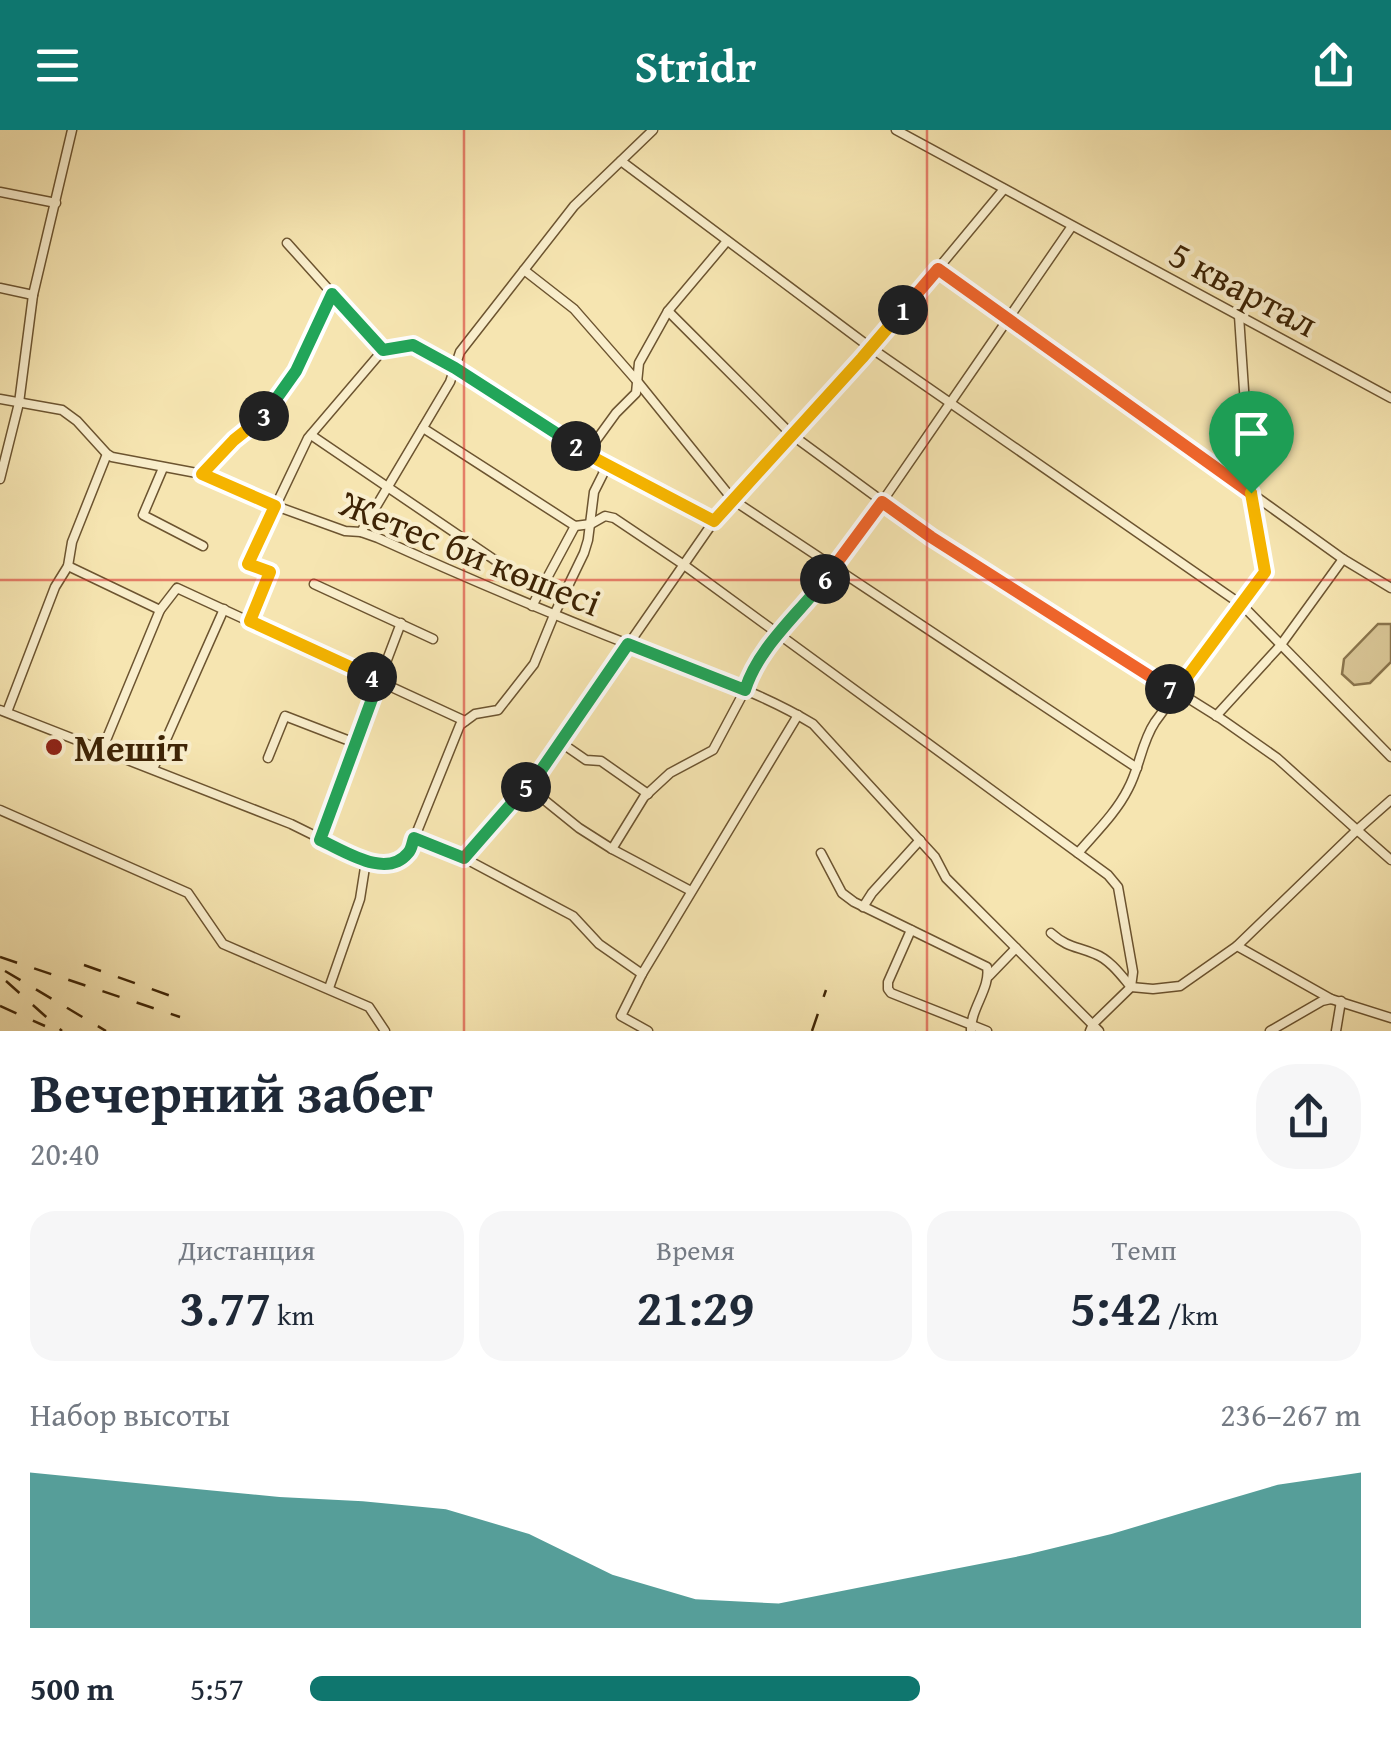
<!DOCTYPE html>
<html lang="ru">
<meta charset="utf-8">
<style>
body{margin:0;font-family:"Gentium Book Plus",serif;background:#f6f6f7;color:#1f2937;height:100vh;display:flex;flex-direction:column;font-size:38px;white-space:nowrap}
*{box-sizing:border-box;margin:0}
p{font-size:32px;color:#747a83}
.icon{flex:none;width:55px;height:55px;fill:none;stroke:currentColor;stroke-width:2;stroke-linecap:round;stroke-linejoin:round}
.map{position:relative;height:901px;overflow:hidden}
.side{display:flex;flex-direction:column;background:#fff;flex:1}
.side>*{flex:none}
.pin{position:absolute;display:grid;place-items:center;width:85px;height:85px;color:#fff;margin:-102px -42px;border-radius:50% 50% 50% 0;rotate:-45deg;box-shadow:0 0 10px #0007}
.pin .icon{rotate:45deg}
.km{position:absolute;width:50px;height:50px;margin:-25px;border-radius:50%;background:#222;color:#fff;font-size:28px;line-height:50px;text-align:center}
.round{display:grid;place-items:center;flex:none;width:105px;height:105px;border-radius:40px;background:#f6f6f7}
.head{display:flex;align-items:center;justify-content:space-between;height:170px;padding:0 30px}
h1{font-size:55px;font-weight:700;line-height:75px}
.stats{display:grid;grid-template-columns:repeat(3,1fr);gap:15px;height:170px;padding:10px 30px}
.stats div{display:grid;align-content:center;border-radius:25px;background:#f6f6f7;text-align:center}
.stats b{font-size:50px;font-weight:700}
.stats small{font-size:28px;font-weight:400}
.stats p{font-size:28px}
.chart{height:280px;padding:20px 30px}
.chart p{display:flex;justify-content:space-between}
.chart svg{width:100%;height:180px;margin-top:10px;fill:#0f766e;opacity:.7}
ul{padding:0 30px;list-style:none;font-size:32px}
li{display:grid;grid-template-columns:160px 120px 1fr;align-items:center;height:75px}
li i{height:25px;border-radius:12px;background:#0f766e}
header{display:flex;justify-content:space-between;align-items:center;height:130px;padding:0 30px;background:#0f766e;color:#fff;font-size:45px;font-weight:700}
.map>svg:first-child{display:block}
</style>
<header><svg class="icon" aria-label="menu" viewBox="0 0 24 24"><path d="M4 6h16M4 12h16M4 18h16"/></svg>Stridr<svg class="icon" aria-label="share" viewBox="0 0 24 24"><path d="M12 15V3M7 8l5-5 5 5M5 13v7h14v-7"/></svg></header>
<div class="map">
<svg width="1391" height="901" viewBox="0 0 1391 901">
<rect width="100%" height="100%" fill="#f6e5b1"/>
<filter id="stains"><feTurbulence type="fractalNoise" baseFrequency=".002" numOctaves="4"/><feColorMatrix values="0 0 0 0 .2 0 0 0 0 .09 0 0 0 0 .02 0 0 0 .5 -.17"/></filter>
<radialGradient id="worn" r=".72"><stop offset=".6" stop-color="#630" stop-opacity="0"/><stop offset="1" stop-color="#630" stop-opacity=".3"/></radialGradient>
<polygon fill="#d7c494" stroke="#8a744c" stroke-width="2.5" points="1378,494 1391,494 1391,532 1370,553 1354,555 1342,544 1344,529"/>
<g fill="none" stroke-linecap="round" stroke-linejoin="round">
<g stroke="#6c5430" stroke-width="11">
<g id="minor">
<polyline points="896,0 1391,268"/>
<polyline points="621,31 871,218 1242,475 1391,627"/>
<polyline points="0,62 56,73"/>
<polyline points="287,113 383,220 413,215 455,238 599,330 714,391"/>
<polyline points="938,139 1251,363 1239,186"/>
<polyline points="524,140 574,179 637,251 733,370 1137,638"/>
<polyline points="0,158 33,165"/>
<polyline points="668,181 792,305 931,407 1220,588 1277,628 1357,700 1391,670"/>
<path d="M0 269 62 280 77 291 107 324 112 327 202 344 251 367 345 401 361 402 378 408C464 447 551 484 638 518 697 542 759 561 813 594L935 727 946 748 1099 901"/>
<polyline points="423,298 575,396 591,394 605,386 614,388 684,435 1108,745 1118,757 1133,842 1131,857"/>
<polyline points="311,305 539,460"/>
<polyline points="163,338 143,385 203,416"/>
<polyline points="202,344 234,310 263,289 296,241 333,164"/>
<polyline points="0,349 19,273 33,165 72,0"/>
<polyline points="1251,363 1343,429 1391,458"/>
<polyline points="361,402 450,252 460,222 574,76 653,0"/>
<polyline points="68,436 160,480 177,458 465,591"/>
<polyline points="314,454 433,509"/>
<polyline points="532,476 575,396"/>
<polyline points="250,491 270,442 248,434 308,308 383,220"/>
<polyline points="0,580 291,694 366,731 360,769 329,858"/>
<polyline points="7,582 55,457 68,436 72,412 107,324"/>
<polyline points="1216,586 1280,516 1343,429"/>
<polyline points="560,612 586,630 601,631 648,664"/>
<polyline points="102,620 160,480"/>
<polyline points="268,628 285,586 355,613"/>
<polyline points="153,639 224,479"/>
<polyline points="527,656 579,698 612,719 691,761"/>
<polyline points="0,680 188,763 223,814 369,877 385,901"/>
<polyline points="414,708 464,728 573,786 599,814 642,844"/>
<polyline points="319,709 401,493"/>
<polyline points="612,719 644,667 670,643 713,620 745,560 751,540 778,504 805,477 882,372 1072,96"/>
<path d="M821 723 842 763 854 772 987 837C991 858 970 879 971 901"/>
<path d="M1078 723C1095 703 1116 683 1128 659 1140 637 1141 613 1155 592L1265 442 1251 363"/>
<polyline points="464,728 542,639 714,391 863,229 1004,59"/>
<polyline points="366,731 390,734 408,724 460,595 475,584 498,580 534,534 554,485 584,423 588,410 594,362 604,342 592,316 616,283 636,263 639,233 668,181 727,111"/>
<polyline points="863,777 872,763 920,710"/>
<polyline points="911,800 888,852 888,859 891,863 987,901"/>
<path d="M1051 803C1068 818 1076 816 1095 824 1109 829 1121 845 1131 857"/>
<polyline points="1237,816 1357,700 1391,730"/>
<polyline points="989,846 1016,818"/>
<polyline points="1131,857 1153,859 1180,856 1237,816 1331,869"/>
<polyline points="648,901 621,886 642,844 798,585"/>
<polyline points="1090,901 1093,894 1131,857"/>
<polyline points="1270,901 1322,871 1331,869 1391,888"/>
<polyline points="1336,901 1341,871"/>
</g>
</g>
<use href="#minor" stroke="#f9eecc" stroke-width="8"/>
<g stroke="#3e2405" stroke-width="2.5" stroke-dasharray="18 18" stroke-linecap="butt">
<polyline points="0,827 180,887"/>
<polyline points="84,835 185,871"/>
<polyline points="5,841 106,901"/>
<polyline points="6,851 62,901"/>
<polyline points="0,876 45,896"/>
<polyline points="812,901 826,860"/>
</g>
</g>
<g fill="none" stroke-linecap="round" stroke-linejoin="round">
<g stroke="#fff" stroke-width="20">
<polyline id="split-1" points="903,180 938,139 1251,363"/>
</g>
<g stroke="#fff" stroke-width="20">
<polyline id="split-2" points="576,316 598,330 714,391 862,228 903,180"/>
</g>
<g stroke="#fff" stroke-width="20">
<polyline id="split-3" points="264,286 296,241 332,164 383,220 413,215 455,238 576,316"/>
</g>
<g stroke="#fff" stroke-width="20">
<polyline id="split-4" points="264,286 234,310 202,344 275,376 248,434 270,442 250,491 372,547"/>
</g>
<g stroke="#fff" stroke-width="20">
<path id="split-5" d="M372 547 379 550 320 710C343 720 386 750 408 723 412 719 412 713 414 708L464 728 526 657"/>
</g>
<g stroke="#fff" stroke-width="20">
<path id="split-6" d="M526 657 542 639 628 514 745 560C759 516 798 485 825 449"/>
</g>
<g stroke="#fff" stroke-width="20">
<polyline id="split-7" points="825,449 882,372 931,407 1170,559"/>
</g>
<g stroke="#fff" stroke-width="20">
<polyline id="split-8" points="1170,559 1176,562 1265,442 1251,363"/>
</g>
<use href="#split-1" stroke="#f0652b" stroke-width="12"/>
<use href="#split-2" stroke="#f5b400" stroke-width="12"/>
<use href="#split-3" stroke="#22a559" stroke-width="12"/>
<use href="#split-4" stroke="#f5b400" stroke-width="12"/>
<use href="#split-5" stroke="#22a559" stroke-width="12"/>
<use href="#split-6" stroke="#22a559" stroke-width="12"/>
<use href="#split-7" stroke="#f0652b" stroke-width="12"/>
<use href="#split-8" stroke="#f5b400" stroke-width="12"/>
</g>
<path fill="none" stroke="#d62828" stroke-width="2.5" stroke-opacity="0.55" d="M464 0V901M927 0V901M0 450H1391"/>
<circle fill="#8f2418" stroke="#f9eecc" stroke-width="4" cx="54" cy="617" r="10"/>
<g text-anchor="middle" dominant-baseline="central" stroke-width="8" stroke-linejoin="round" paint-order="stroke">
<g font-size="38" fill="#3e2405" stroke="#f9eecc">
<text transform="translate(1244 158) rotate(28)">5 квартал</text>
<text transform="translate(471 422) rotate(22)">Жетес би көшесі</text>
</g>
<g font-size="38" font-weight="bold" fill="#3e2405" stroke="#f9eecc" text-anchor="start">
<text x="74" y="617">Мешіт</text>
</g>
</g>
<rect width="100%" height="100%" filter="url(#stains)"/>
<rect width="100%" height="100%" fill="url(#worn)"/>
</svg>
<div class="pin" style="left:1251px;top:363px;background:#1e9e55"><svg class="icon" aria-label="arrive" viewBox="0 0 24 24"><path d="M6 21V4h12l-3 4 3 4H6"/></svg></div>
<b class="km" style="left:903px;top:180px">1</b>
<b class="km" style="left:576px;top:316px">2</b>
<b class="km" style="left:264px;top:286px">3</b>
<b class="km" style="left:372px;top:547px">4</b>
<b class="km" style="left:526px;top:657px">5</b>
<b class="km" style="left:825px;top:449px">6</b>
<b class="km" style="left:1170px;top:559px">7</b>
</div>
<section class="side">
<div class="head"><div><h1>Вечерний забег</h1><p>20:40</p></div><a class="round"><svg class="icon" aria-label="share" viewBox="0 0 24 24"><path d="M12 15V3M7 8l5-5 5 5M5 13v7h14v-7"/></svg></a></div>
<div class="stats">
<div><p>Дистанция</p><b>3.77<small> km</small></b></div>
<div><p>Время</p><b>21:29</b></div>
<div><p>Темп</p><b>5:42<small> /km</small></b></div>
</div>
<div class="chart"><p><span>Набор высоты</span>236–267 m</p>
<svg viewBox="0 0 160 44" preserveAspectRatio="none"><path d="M0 44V6L10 8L20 10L30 12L40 13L50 15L60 21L70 31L80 37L90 38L100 34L110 30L120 26L130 21L140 15L150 9L160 6V44z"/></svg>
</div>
<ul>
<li><b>500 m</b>5:57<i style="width:58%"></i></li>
</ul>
</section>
